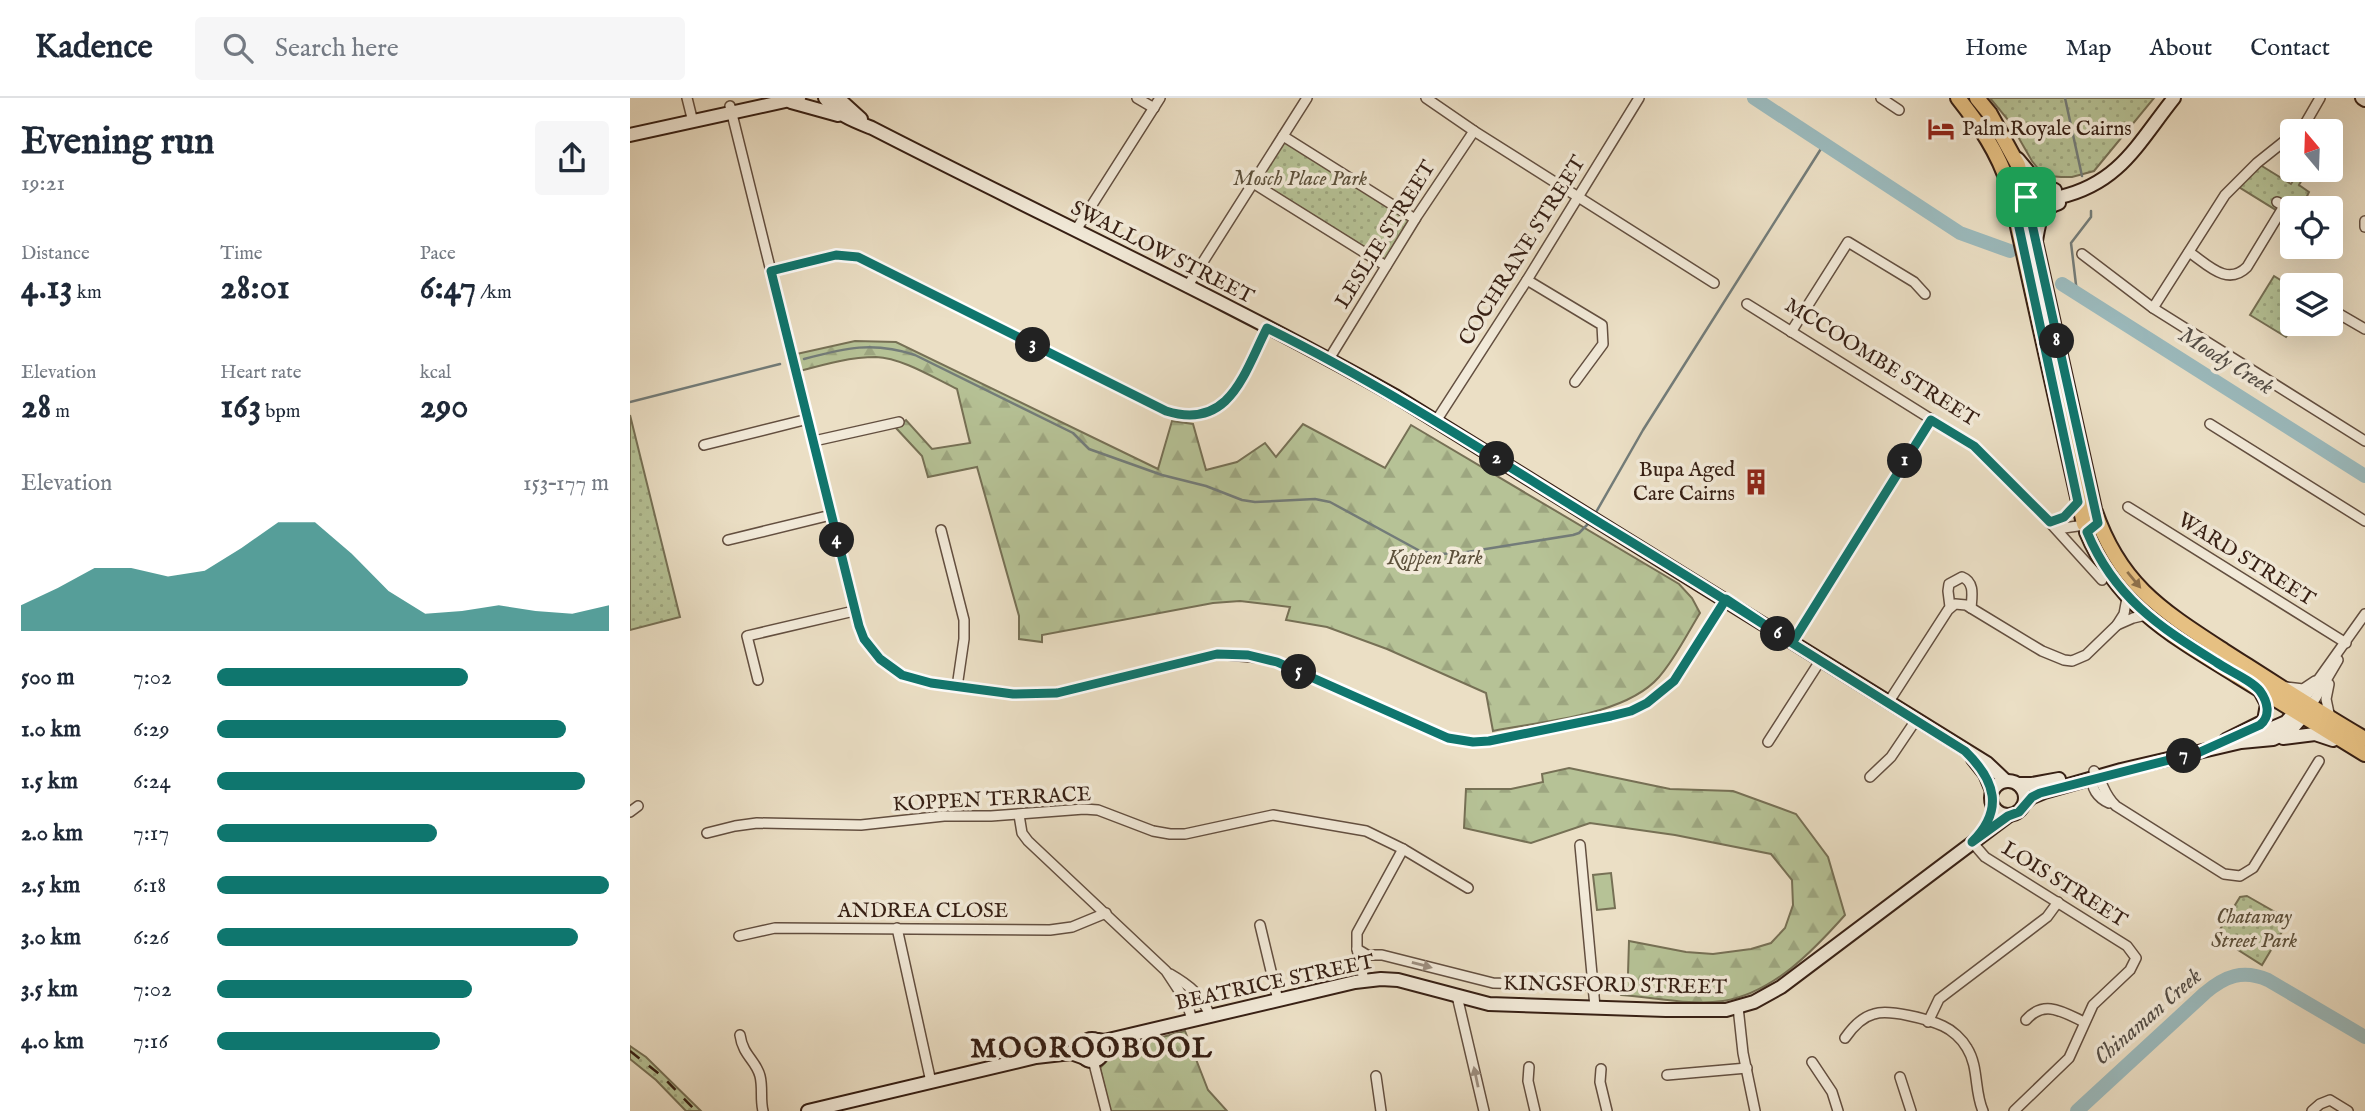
<!DOCTYPE html>
<meta charset="utf-8">
<style>
body{margin:0;font-family:"IM FELL English",serif;background:#f6f6f7;color:#1f2937;height:100vh;display:flex;flex-direction:column;font-size:26px;white-space:nowrap}
*{box-sizing:border-box;margin:0}
p{font-size:23px;color:#747a83}
.icon{flex:none;width:38px;height:38px;fill:none;stroke:currentColor;stroke-width:2;stroke-linecap:round;stroke-linejoin:round}
.map{position:relative;flex:1;overflow:hidden}
.panel{display:flex;flex-direction:column;background:#fff;width:630px}
.panel>*{flex:none}
.needle{width:46px;rotate:341deg}
.tools{position:absolute;left:1650px;top:21px;display:grid;gap:14px}
.tools a{display:grid;place-items:center;width:63px;height:63px;border-radius:7px;background:#fff;box-shadow:0 7px 28px #0002;font-size:35px}
.pin{position:absolute;display:grid;place-items:center;width:60px;height:60px;color:#fff;margin:-30px;border-radius:14px;box-shadow:0 4px 10px #0006}
.km{position:absolute;width:35px;height:35px;margin:-18px;border-radius:50%;background:#222;color:#fff;font-size:19px;line-height:35px;text-align:center}
.round{display:grid;place-items:center;flex:none;width:74px;height:74px;border-radius:7px;background:#f6f6f7}
.head{display:flex;align-items:center;justify-content:space-between;height:119px;padding:0 21px}
h1{font-size:38px;font-weight:700;line-height:52px}
.metrics{display:grid;grid-template-columns:repeat(3,1fr);gap:10px;height:119px;padding:7px 21px}
.metrics div{display:grid;align-content:center}
.metrics b{font-size:35px;font-weight:700}
.metrics small{font-size:19px;font-weight:400}
.metrics p{font-size:19px}
.chart{height:196px;padding:14px 21px}
.chart p{display:flex;justify-content:space-between}
.chart svg{width:100%;height:126px;margin-top:7px;fill:#0f766e;opacity:.7}
ul{padding:0 21px;list-style:none;font-size:23px}
li{display:grid;grid-template-columns:112px 84px 1fr;align-items:center;height:52px}
li i{height:18px;border-radius:9px;background:#0f766e}
header{display:flex;align-items:center;gap:42px;box-sizing:border-box;height:98px;padding:0 35px;background:#fff;border-bottom:2px solid #e0e1e3}
header strong{font-size:33px}
nav{display:flex;gap:38px;margin-inline-start:auto;font-size:24px}
.search{width:490px;height:63px;background:#f6f6f7;display:flex;align-items:center;gap:18px;box-sizing:border-box;padding:0 24px;border-radius:7px;color:#747a83;font-size:26px}
main{display:flex;flex:1;min-height:0}
.map>svg:first-child{display:block}
</style>
<header>
<strong>Kadence</strong>
<div class="search"><svg class="icon" aria-label="search" viewBox="0 0 24 24"><circle cx="10" cy="10" r="6"/><path d="M15 15l6 6"/></svg>Search here</div>
<nav><a>Home</a><a>Map</a><a>About</a><a>Contact</a></nav>
</header>
<main>
<section class="panel">
<div class="head"><div><h1>Evening run</h1><p>19:21</p></div><a class="round"><svg class="icon" aria-label="share" viewBox="0 0 24 24"><path d="M12 15V3M7 8l5-5 5 5M5 13v7h14v-7"/></svg></a></div>
<div class="metrics">
<div><p>Distance</p><b>4.13<small> km</small></b></div>
<div><p>Time</p><b>28:01</b></div>
<div><p>Pace</p><b>6:47<small> /km</small></b></div>
</div>
<div class="metrics">
<div><p>Elevation</p><b>28<small> m</small></b></div>
<div><p>Heart rate</p><b>163<small> bpm</small></b></div>
<div><p>kcal</p><b>290</b></div>
</div>
<div class="chart"><p><span>Elevation</span>153–177 m</p>
<svg viewBox="0 0 160 44" preserveAspectRatio="none"><path d="M0 44V35L10 29L20 22L30 22L40 25L50 23L60 15L70 6L80 6L90 17L100 30L110 38L120 37L130 35L140 37L150 38L160 35V44z"/></svg>
</div>
<ul>
<li><b>500 m</b>7:02<i style="width:64%"></i></li>
<li><b>1.0 km</b>6:29<i style="width:89%"></i></li>
<li><b>1.5 km</b>6:24<i style="width:94%"></i></li>
<li><b>2.0 km</b>7:17<i style="width:56%"></i></li>
<li><b>2.5 km</b>6:18<i style="width:100%"></i></li>
<li><b>3.0 km</b>6:26<i style="width:92%"></i></li>
<li><b>3.5 km</b>7:02<i style="width:65%"></i></li>
<li><b>4.0 km</b>7:16<i style="width:57%"></i></li>
</ul>
</section>
<div class="map">
<svg width="1735" height="1013" viewBox="0 0 1735 1013">
<defs>
<pattern id="grass-dots" width="8" height="8" patternUnits="userSpaceOnUse" patternTransform="scale(1.75)"><rect width="8" height="8" fill="#b6c296"/><path d="M2 2h.1M6 6h.1" fill="none" stroke="#9da680" stroke-width="1.8" stroke-linecap="round"/></pattern>
<pattern id="forest-firs" width="22" height="20" patternUnits="userSpaceOnUse" patternTransform="scale(1.75)"><rect width="22" height="20" fill="#b6c296"/><path d="M5 1l3.5 6h-7zM16 11l3.5 6h-7z" fill="#9da680"/></pattern>
</defs>
<rect width="100%" height="100%" fill="#ebdfc5"/>
<filter id="stains"><feTurbulence type="fractalNoise" baseFrequency=".00286" numOctaves="4"/><feColorMatrix values="0 0 0 0 .2 0 0 0 0 .09 0 0 0 0 .02 0 0 0 .5 -.17"/></filter>
<radialGradient id="worn" r=".72"><stop offset=".6" stop-color="#630" stop-opacity="0"/><stop offset="1" stop-color="#630" stop-opacity=".3"/></radialGradient>
<g fill="url(#grass-dots)" stroke="#767055" stroke-width="2">
<polygon points="1360,0 1524,0 1464,73 1442,79 1431,79 1419,78 1410,73 1402,63 1379,23"/>
<polygon points="653,38 785,121 756,168 623,85"/>
<polygon points="1627,65 1661,86 1667,77 1673,80 1669,87 1679,94 1677,98 1687,104 1683,110 1662,110 1662,122 1604,86"/>
<polygon points="1644,178 1662,189 1662,226 1665,226 1656,239 1620,217"/>
<polygon points="0,317 50,519 0,532"/>
<polygon points="1617,798 1659,822 1632,867 1586,838 1610,799"/>
<polygon points="0,948 16,959 71,1013 56,1013 26,982 0,961"/>
</g>
<g fill="url(#forest-firs)" stroke="#767055" stroke-width="2">
<path d="M225 243 266 244 528 371 542 323 563 326 576 372 607 364 635 345 646 359 673 326 755 370 781 327 1049 486 1062 500 1070 515C1057 536 1045 561 1029 579 995 618 912 623 863 633L856 595 757 551 697 529 656 522 660 509 610 503 583 505 412 537V544L389 541V518L347 369 298 379 292 358 266 330 276 322 302 351 340 345 327 291C304 280 272 260 246 259 219 259 192 267 166 274L162 257Z"/>
<path d="M939 670 1040 691 1103 693 1166 716 1198 759 1215 817C1183 853 1143 895 1093 903 1060 908 1024 899 991 897L998 876 999 843 1056 854 1083 856 1121 851 1141 845 1155 830 1163 807 1162 782 1141 756 1045 737 960 725 901 745 834 730 836 691H881L913 684 912 676Z"/>
<polygon points="555,933 578,992 597,1013 480,1013 470,970 486,953 491,950"/>
</g>
<polygon fill="#b6c296" stroke="#767055" stroke-width="2" points="981,775 985,810 967,812 963,777"/>
<g fill="none" stroke-linecap="round" stroke-linejoin="round">
<g stroke="#737c79" stroke-width="2.5">
<polyline points="1435,0 1452,78"/>
<polyline points="1447,195 1441,145 1461,119 1461,113"/>
<path d="M174 261C215 250 243 243 285 257L443 335 459 351 532 377 576 388 612 402 625 404 685 401 700 404 790 453 808 456 831 455 943 437 949 435 959 425"/>
<polyline points="0,304 150,266"/>
<polyline points="965,416 1013,332 1194,46"/>
</g>
<g stroke="#9bbabd" stroke-width="14">
<polyline points="1124,0 1330,135 1380,153"/>
<polyline points="1432,186 1735,378"/>
<path d="M1447 1013 1575 895C1595 878 1613 871 1638 882L1735 939"/>
</g>
<g stroke="#634f40" stroke-width="12">
<g id="street">
<polyline points="57,0 63,24"/>
<polyline points="507,0 524,10"/>
<polyline points="796,0 844,33 1084,185"/>
<polyline points="1251,0 1269,12"/>
<polyline points="100,8 229,528 234,541 250,561 272,577 301,585 383,596 427,595 587,556 632,560 647,564 818,640 843,644 859,643 980,618 1001,613 1017,605 1044,583 1096,501"/>
<polyline points="1668,33 1675,26 1690,0"/>
<polyline points="653,38 785,121"/>
<polyline points="623,85 756,168"/>
<polyline points="1735,123 1735,129"/>
<polyline points="446,132 530,0"/>
<path d="M1559 154C1577 166 1597 189 1617 169L1654 108 1647 104"/>
<polyline points="1452,156 1523,210 1735,343"/>
<path d="M141 173 206 157 228 159 535 313C601 333 614 276 637 230"/>
<polyline points="897,182 972,227 973,246 945,284"/>
<polyline points="557,189 677,0"/>
<polyline points="1117,206 1344,348 1404,407 1472,482"/>
<polyline points="1701,207 1704,213 1735,231"/>
<polyline points="1523,210 1595,97 1627,65 1662,37"/>
<polyline points="1161,234 1218,144 1284,184 1295,196"/>
<polyline points="699,261 787,118 844,33"/>
<polyline points="806,323 897,182 1009,0"/>
<polyline points="1580,326 1735,423"/>
<polyline points="184,343 269,324"/>
<polyline points="74,347 178,321"/>
<polyline points="1498,409 1716,545"/>
<polyline points="1420,424 1434,419 1448,404"/>
<polyline points="1427,431 1468,425"/>
<polyline points="311,432 334,522 334,541 327,589"/>
<polyline points="98,442 201,417"/>
<polyline points="1497,500 1494,516 1487,527 1503,520 1516,517"/>
<path d="M1320 509 1318 493 1319 486 1332 479C1345 484 1342 498 1341 510"/>
<polyline points="1162,545 1301,322"/>
<polyline points="128,582 117,538 224,513"/>
<polyline points="1699,586 1696,601 1700,620"/>
<polyline points="1656,589 1673,591 1685,583"/>
<polyline points="1673,603 1735,516"/>
<polyline points="1258,605 1318,512 1325,506 1336,507 1412,553 1434,562 1442,563 1456,557 1487,527"/>
<polyline points="1681,608 1708,562"/>
<polyline points="1138,644 1190,563"/>
<path d="M1464 673C1474 685 1473 696 1486 708L1594 776 1610 778 1623 770 1689 663"/>
<path d="M1463 678C1460 690 1468 700 1479 705"/>
<polyline points="1240,679 1261,659 1286,622"/>
<polyline points="0,714 8,708"/>
<polyline points="389,717 392,735 398,743 536,873 557,905 562,922"/>
<polyline points="77,735 105,728 127,725 231,727 314,718 361,718 454,711 468,712 523,733 540,736 555,736 643,717 736,733 773,751 838,790"/>
<polyline points="1342,744 1355,759 1497,848 1506,860 1500,872 1463,907 1439,960 1384,1013"/>
<polyline points="950,747 965,909"/>
<polyline points="630,827 648,902"/>
<polyline points="267,830 301,984"/>
<polyline points="109,838 145,830 420,832 442,829 476,815"/>
<polyline points="727,851 737,857 752,857 863,885 963,887"/>
<path d="M540 876C559 887 572 897 580 918"/>
<polyline points="734,882 727,851 727,835 773,751"/>
<polyline points="827,898 854,1013"/>
<polyline points="1108,909 1113,955 1125,1013"/>
<path d="M1396 922C1414 901 1433 914 1454 924"/>
<polyline points="1298,924 1309,901 1417,819 1428,804"/>
<path d="M110 937C113 958 126 962 130 978 133 990 130 1001 133 1013"/>
<path d="M1215 940C1222 930 1232 919 1244 916 1259 911 1298 921 1313 928 1322 932 1332 941 1337 950 1349 969 1344 993 1353 1013"/>
<polyline points="463,962 476,1013"/>
<polyline points="1182,964 1202,994 1208,1013"/>
<polyline points="899,969 898,983 905,1013"/>
<polyline points="971,971 970,984 977,1013"/>
<polyline points="1037,977 1117,970"/>
<polyline points="746,978 751,1013"/>
<polyline points="1270,979 1281,1013"/>
<polyline points="1682,1013 1690,1006 1700,1002 1718,1013"/>
</g>
</g>
<g stroke="#361f14" stroke-width="16">
<g id="secondary">
<path d="M195 0C207 17 224 23 242 30 417 120 595 202 767 299L1357 665 1376 683"/>
<polyline points="208,0 231,21"/>
<polyline points="1732,0 1735,2"/>
<polyline points="161,4 208,17"/>
<polyline points="0,37 169,0"/>
<polyline points="1388,61 1407,84 1425,92"/>
<path d="M1387 106C1402 106 1416 102 1430 99 1490 85 1508 45 1544 0"/>
<path d="M1406 143C1409 125 1410 111 1429 105"/>
<polyline points="1624,638 1656,624 1671,607"/>
<polyline points="1653,640 1685,636 1703,642"/>
<polyline points="1596,642 1634,623 1637,606 1629,591"/>
<polyline points="1343,661 1355,676 1362,693"/>
<circle cx="1378" cy="700" r="17"/>
<polyline points="1388,686 1402,686 1429,681"/>
<polyline points="1395,705 1402,699 1414,694 1491,672 1611,644 1643,641 1660,633 1679,611"/>
<circle cx="462" cy="952" r="11"/>
<polyline points="468,942 474,943 725,884 751,881 768,882 859,906 1036,912 1096,912 1124,904 1151,889 1378,718"/>
<polyline points="178,1013 406,959 441,955 455,960"/>
</g>
</g>
<g stroke="#361f14" stroke-width="18">
<g id="primary">
<path d="M1328 0C1350 28 1368 54 1379 88L1454 426"/>
<path d="M1347 0 1360 16 1388 67 1464 411C1489 486 1531 512 1594 553 1641 583 1687 613 1735 641"/>
<path d="M1457 434C1488 508 1543 538 1608 578 1650 604 1693 630 1735 656"/>
</g>
</g>
<use href="#street" stroke="#f2ead9" stroke-width="9"/>
<use href="#secondary" stroke="#f2ead9" stroke-width="12"/>
<use href="#primary" stroke="#e6c082" stroke-width="14"/>
<polyline stroke="#361f14" stroke-width="2.5" stroke-dasharray="12 12" stroke-linecap="butt" points="0,953 33,979 66,1013"/>
</g>
<defs><path id="oneway-solid" d="M-6-.8H1V-3.2L6.5 0L1 3.2V.8H-6Z" transform="scale(1.75)"/></defs>
<use fill="#8e704b" href="#oneway-solid" transform="translate(1504 482) rotate(50)"/>
<g fill="#9d8f80">
<use href="#oneway-solid" transform="translate(792 867) rotate(15)"/>
<use href="#oneway-solid" transform="translate(846 979) rotate(-102)"/>
</g>
<g fill="none" stroke-linecap="round" stroke-linejoin="round">
<g stroke="#fff" stroke-width="14">
<path id="route" d="M1396 99 1384 106 1448 404 1434 419 1420 424 1344 348 1301 322 1162 545C1088 496 1012 451 936 404 838 343 741 281 637 230 614 275 600 333 536 313L228 159 206 157 141 173 229 528 234 541 250 561 272 577 301 585 383 596 427 595 587 556 618 557 647 564 818 640 843 644 859 643 981 618 1001 613 1017 605 1044 583 1096 501 1162 545 1335 653C1366 683 1374 712 1342 744L1378 718 1389 714 1402 699 1410 695 1570 654 1630 627C1641 618 1638 604 1630 593 1623 583 1597 572 1586 564 1529 529 1484 499 1457 434L1468 425 1396 99"/>
</g>
<use href="#route" stroke="#0f766e" stroke-width="9"/>
</g>
<defs>
<g id="hotel-bare" transform="scale(2.1)"><path d="M-6-4.5h1.5V1H6V5H4.5V3h-9V5H-6ZM-4 0a1.8 1.8 0 1 1 3.6 0ZM.5 0V-2.5h3Q6-2.5 6 0Z" fill="#8f2418" stroke="#f2ead9" stroke-width="2.5" paint-order="stroke"/></g>
<g id="building-bare" transform="scale(2.1)"><path d="M-4-6H4V6H1V3H-1V6H-4ZM-2.5-4.3h1.7v1.8h-1.7ZM.8-4.3h1.7v1.8H.8ZM-2.5-1h1.7V.8h-1.7ZM.8-1h1.7V.8H.8Z" fill="#8f2418" stroke="#f2ead9" stroke-width="2.5" paint-order="stroke"/></g>
</defs>
<g fill-rule="evenodd">
<use href="#hotel-bare" x="1311" y="31"/>
<use href="#building-bare" x="1126" y="384"/>
</g>
<g text-anchor="middle" dominant-baseline="central" stroke-width="7" stroke-linejoin="round" paint-order="stroke">
<g font-size="21" fill="#361f14" stroke="#f2ead9" text-anchor="start">
<text x="1332" y="31">Palm Royale Cairns</text>
<text x="1105" y="372" text-anchor="end">Bupa Aged<tspan x="1105" dy="24">Care Cairns</tspan></text>
</g>
<g font-size="21" font-style="italic" fill="#5c503b" stroke="#f2ead9">
<text x="670" y="81">Mosch Place Park</text>
<text x="805" y="460">Koppen Park</text>
<text x="1624" y="819">Chataway<tspan x="1624" dy="24">Street Park</tspan></text>
</g>
<g font-size="21" fill="#361f14" stroke="#f2ead9">
<text transform="translate(756 137) rotate(-58)">LESLIE STREET</text>
<text transform="translate(893 153) rotate(-58)">COCHRANE STREET</text>
<text transform="translate(532 155) rotate(27)">SWALLOW STREET</text>
<text transform="translate(1251 265) rotate(32)">MCCOOMBE STREET</text>
<text transform="translate(1616 462) rotate(32)">WARD STREET</text>
<text transform="translate(362 702) rotate(-3)">KOPPEN TERRACE</text>
<text transform="translate(1434 787) rotate(32)">LOIS STREET</text>
<text x="293" y="813">ANDREA CLOSE</text>
<text transform="translate(645 885) rotate(-12)">BEATRICE STREET</text>
<text transform="translate(985 888) rotate(1)">KINGSFORD STREET</text>
</g>
<g font-size="23" font-style="italic" fill="#544e47" stroke="#f2ead9">
<text transform="translate(1596 263) rotate(32)">Moody Creek</text>
<text transform="translate(1518 919) rotate(-41)">Chinaman Creek</text>
</g>
<g font-size="28" font-weight="bold" letter-spacing="2" fill="#361f14" stroke="#f2ead9">
<text x="462" y="951">MOOROOBOOL</text>
</g>
</g>
<rect width="100%" height="100%" filter="url(#stains)"/>
<rect width="100%" height="100%" fill="url(#worn)"/>
</svg>
<div class="tools">
<a><svg class="needle" viewBox="-14 -14 28 28"><path d="M0-13l5 13h-10z" fill="#e53935"/><path d="M0 13l5-13h-10z" fill="#747a83"/></svg></a>
<a><svg class="icon" aria-label="locate" viewBox="0 0 24 24"><circle cx="12" cy="12" r="6"/><path d="M12 2v4M12 18v4M2 12h4M18 12h4"/></svg></a>
<a><svg class="icon" aria-label="layers" viewBox="0 0 24 24"><path d="M12 4l9 5-9 5-9-5zM3 14l9 5 9-5"/></svg></a>
</div>
<div class="pin" style="left:1396px;top:99px;background:#1e9e55"><svg class="icon" aria-label="arrive" viewBox="0 0 24 24"><path d="M6 21V4h12l-3 4 3 4H6"/></svg></div>
<b class="km" style="left:1275px;top:363px">1</b>
<b class="km" style="left:867px;top:361px">2</b>
<b class="km" style="left:403px;top:247px">3</b>
<b class="km" style="left:207px;top:442px">4</b>
<b class="km" style="left:669px;top:574px">5</b>
<b class="km" style="left:1148px;top:536px">6</b>
<b class="km" style="left:1554px;top:658px">7</b>
<b class="km" style="left:1427px;top:243px">8</b>
</div>
</main>
